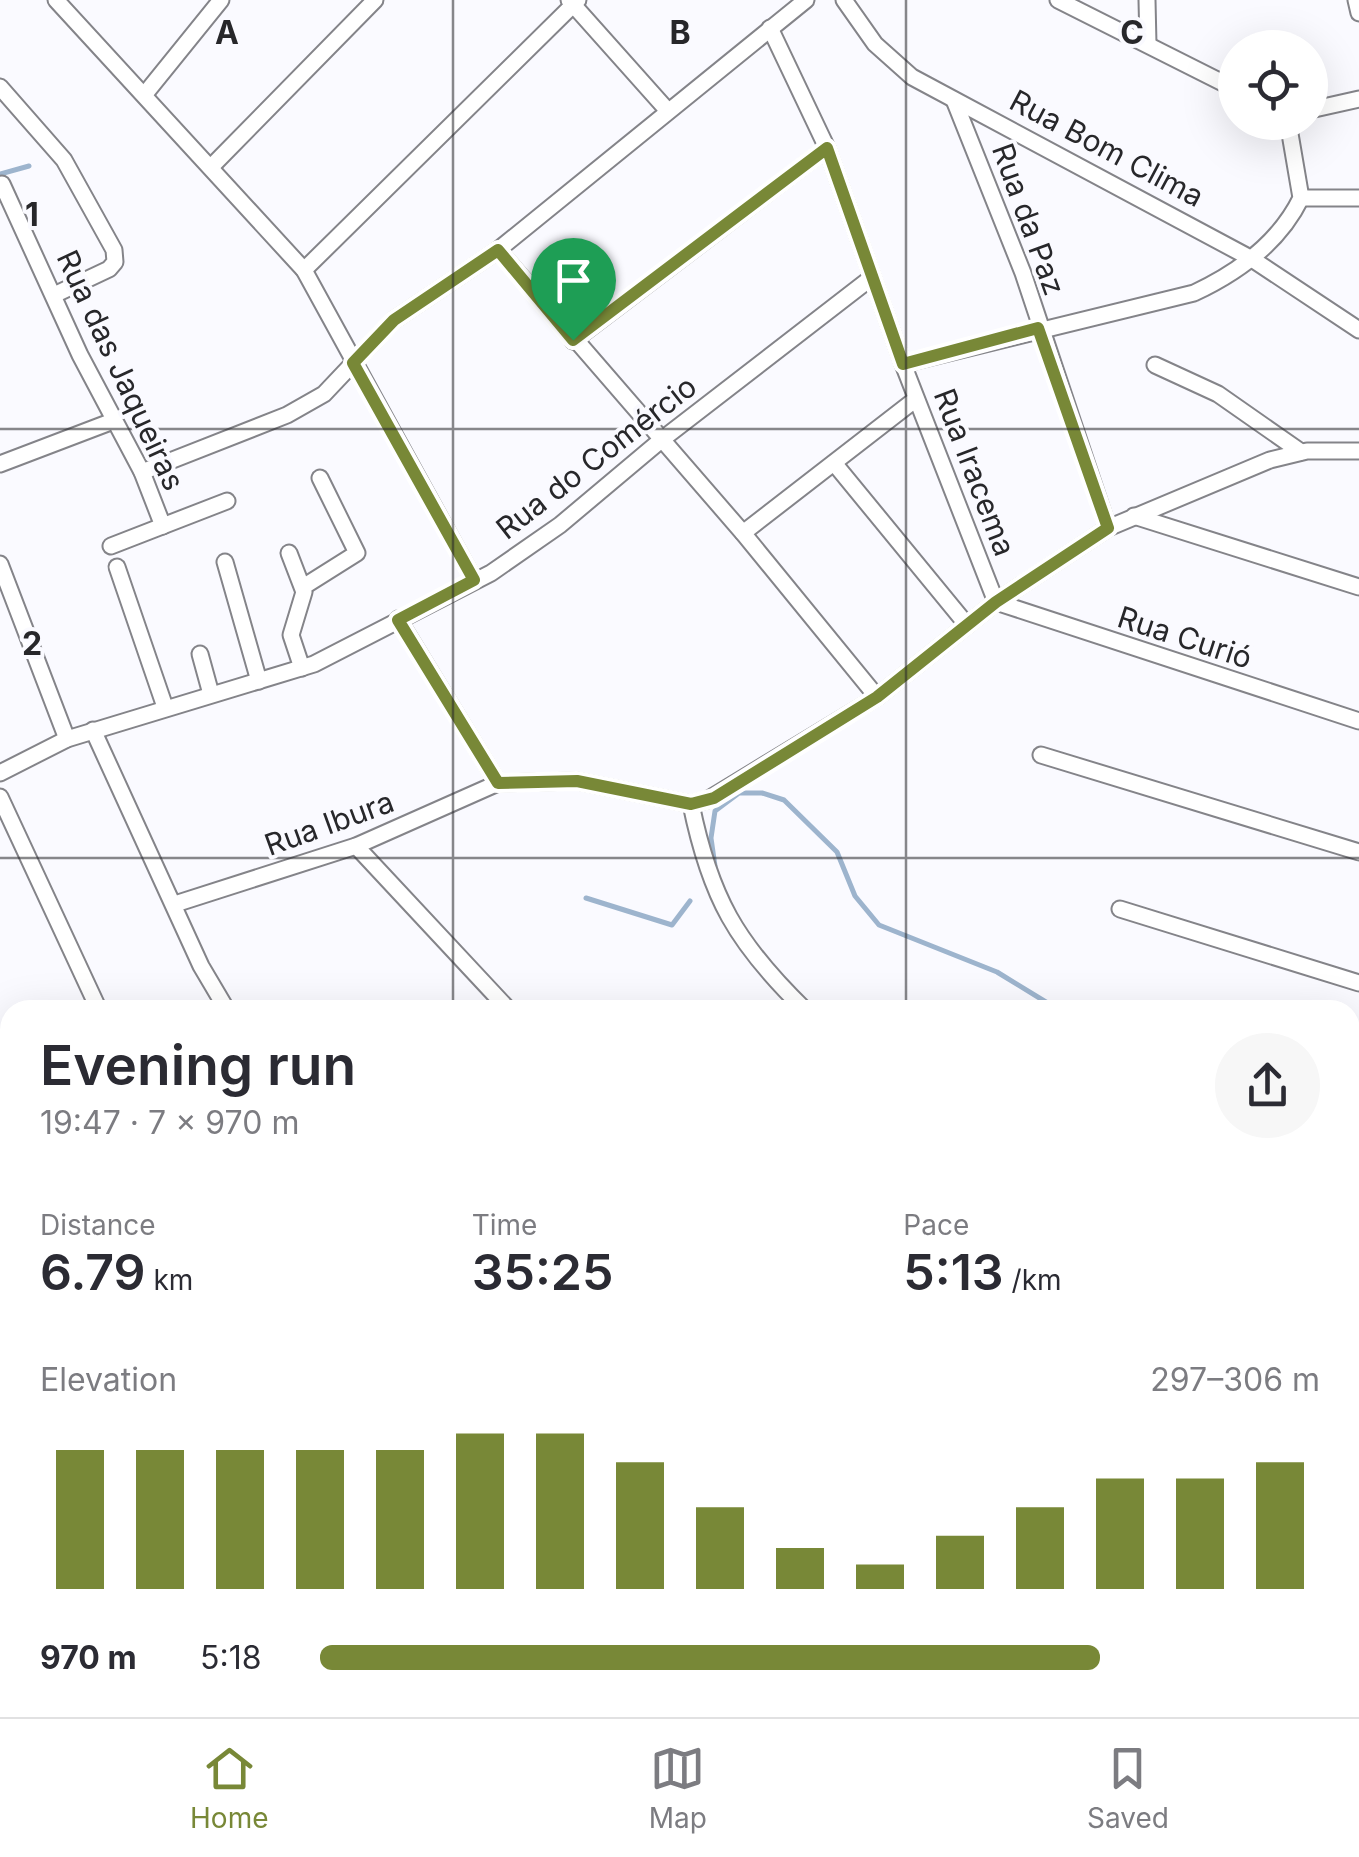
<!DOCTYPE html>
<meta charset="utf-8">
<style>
body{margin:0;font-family:Inter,sans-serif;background:#f7f7f7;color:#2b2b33;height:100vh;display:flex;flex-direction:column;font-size:38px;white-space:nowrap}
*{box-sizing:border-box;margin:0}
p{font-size:32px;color:#7c7c81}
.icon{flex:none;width:55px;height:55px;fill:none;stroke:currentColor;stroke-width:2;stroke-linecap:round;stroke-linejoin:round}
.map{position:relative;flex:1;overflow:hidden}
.sheet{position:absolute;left:0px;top:1000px;width:1360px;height:718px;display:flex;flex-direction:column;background:#fff;border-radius:30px 30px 0 0;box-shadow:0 10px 40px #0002}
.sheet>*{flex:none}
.buttons{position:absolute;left:1218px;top:30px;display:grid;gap:20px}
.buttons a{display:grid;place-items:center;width:110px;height:110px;border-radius:50%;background:#fff;box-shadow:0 10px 40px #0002;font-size:50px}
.pin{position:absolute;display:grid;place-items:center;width:85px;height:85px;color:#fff;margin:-102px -42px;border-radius:50% 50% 50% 0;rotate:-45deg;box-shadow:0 0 10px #0007}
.pin .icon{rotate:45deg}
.round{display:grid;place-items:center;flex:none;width:105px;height:105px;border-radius:52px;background:#f7f7f7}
.summary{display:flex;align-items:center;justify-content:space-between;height:170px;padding:0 40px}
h1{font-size:55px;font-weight:600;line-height:75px}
.metrics{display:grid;grid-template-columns:repeat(3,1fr);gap:15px;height:170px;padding:10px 40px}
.metrics div{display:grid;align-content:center}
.metrics b{font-size:50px;font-weight:600}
.metrics small{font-size:28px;font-weight:400}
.metrics p{font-size:28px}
.chart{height:280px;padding:20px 40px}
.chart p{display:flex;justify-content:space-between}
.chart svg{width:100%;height:180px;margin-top:10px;stroke:#788837;stroke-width:6}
ul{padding:0 40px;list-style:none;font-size:32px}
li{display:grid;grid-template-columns:160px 120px 1fr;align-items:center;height:75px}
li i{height:25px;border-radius:12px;background:#788837}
.dock{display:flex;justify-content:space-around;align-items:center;height:140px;border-top:2px solid #e1e1e2;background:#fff;font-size:28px;color:#7c7c81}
.dock a{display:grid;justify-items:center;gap:5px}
.dock .selected{color:#788837}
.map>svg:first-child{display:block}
</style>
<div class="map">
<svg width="1359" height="1717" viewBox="0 0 1359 1717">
<rect width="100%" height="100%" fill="#fafaff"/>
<polygon fill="#bcd3c2" points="1350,1262 1359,1263 1359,1338 1350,1334"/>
<polygon fill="#9db4cd" points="1359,1202 1359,1263 1353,1263 1350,1203"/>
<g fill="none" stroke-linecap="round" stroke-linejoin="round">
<g stroke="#9db4cd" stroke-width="5">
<polyline points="0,174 29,166"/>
<polyline points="715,866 711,838 715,811 739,793 762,793 784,800 837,852 855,896 879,925 997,972 1059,1010"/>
<polyline points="586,898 672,925 690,901"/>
</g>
</g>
<polygon fill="#e0e0fa" stroke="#c4c4ca" stroke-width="2.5" points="613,1708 644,1708 631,1717 620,1717"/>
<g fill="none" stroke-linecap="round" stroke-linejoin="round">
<g stroke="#848489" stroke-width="19">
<g id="minor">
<polyline points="56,0 304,270 474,580"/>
<polyline points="569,0 668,111"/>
<polyline points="844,0 875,44 912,77 1252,259 1359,330"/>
<polyline points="1058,0 1235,89"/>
<polyline points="1147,0 1148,44"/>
<polyline points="1356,0 1359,13"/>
<polyline points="770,28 827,148 903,364 996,602 1359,721"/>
<polyline points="0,87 64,160 114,250 115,262 109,269 54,295"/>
<polyline points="145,94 221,0"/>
<polyline points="954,100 1023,273 1108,528"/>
<polyline points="1310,110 1359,99"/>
<polyline points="212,166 375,0"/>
<polyline points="2,184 80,355 142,472 163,526"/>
<polyline points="1301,198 1359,198"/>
<polyline points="498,250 743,533 877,697"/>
<polyline points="304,270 578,0"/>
<polyline points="573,341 827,148"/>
<path d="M903 364 1194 293C1239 272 1279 243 1301 198L1288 122"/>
<polyline points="1155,365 1218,394 1301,452"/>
<polyline points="834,463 967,625"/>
<polyline points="0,464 113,421"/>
<polyline points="142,472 287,415 324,394 394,320 498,250 806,0"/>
<polyline points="1134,516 1359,587"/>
<polyline points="743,533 916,399"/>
<polyline points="111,546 227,501"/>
<polyline points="289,553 304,592 291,635 302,668"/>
<polyline points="225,562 259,681"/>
<polyline points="0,564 67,739"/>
<polyline points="117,567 165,707"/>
<polyline points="303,587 357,553 320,478"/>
<polyline points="398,619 498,783"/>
<polyline points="200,654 211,694"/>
<polyline points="93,730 201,966 227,1010"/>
<polyline points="1041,755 1359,852"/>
<polyline points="0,773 67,739 314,664 491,573 560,525 660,441 871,278"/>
<polyline points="0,797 99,1010"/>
<path d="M691 804C710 897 736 943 805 1010"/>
<polyline points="356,846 509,1010"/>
<polyline points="175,904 356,846 498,783 577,781 691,804 707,800 877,697 996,602 1108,528 1270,460 1307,451 1359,451"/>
<polyline points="1120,909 1359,983"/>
<polyline points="1350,1072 1359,1079"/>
<polyline points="0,1119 10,1118"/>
<polyline points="0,1417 10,1414"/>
<polyline points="567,1708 574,1717"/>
<polyline points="815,1708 818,1717"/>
<polyline points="991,1708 1005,1717"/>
<polyline points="855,1717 862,1708"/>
</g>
</g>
<g stroke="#848489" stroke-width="24">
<g id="secondary">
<polyline points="1350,1048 1359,1036"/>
<polyline points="1122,1717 1123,1708"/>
</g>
</g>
<use href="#minor" stroke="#fff" stroke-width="15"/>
<use href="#secondary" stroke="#fff" stroke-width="20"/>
</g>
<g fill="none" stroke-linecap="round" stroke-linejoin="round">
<g stroke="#fff" stroke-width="20">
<polygon id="route" points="827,148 903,364 1038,328 1108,528 996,602 877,697 714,798 691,804 577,781 498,783 398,620 474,580 353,363 394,320 498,250 573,340"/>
</g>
<use href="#route" stroke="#788837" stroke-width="12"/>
</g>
<path fill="none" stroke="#27272a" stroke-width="2.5" stroke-opacity="0.55" d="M453 0V1010M906 0V1010M0 429H1359M0 858H1359M0 1288H10M1350 1288H1359M453 1708V1717M906 1708V1717"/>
<g text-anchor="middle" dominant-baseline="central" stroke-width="8" stroke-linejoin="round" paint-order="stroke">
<g font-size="30" fill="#27272a" stroke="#fafaff">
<text transform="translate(1107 148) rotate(28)">Rua Bom Clima</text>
<text transform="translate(1029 219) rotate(70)">Rua da Paz</text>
<text transform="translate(121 370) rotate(65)">Rua das Jaqueiras</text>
<text transform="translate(596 457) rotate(-38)">Rua do Comércio</text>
<text transform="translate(975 472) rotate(69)">Rua Iracema</text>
<text transform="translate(1185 637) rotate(18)">Rua Curió</text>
<text transform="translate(329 823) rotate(-20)">Rua Ibura</text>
</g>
</g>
<g font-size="32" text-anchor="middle" font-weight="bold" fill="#27272a" stroke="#fafaff" stroke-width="8" stroke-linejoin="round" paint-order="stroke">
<text x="227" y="44">A</text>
<text x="680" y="44">B</text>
<text x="1132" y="44">C</text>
<text x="32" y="226">1</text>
<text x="32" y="655">2</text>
</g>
</svg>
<div class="buttons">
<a><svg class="icon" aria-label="locate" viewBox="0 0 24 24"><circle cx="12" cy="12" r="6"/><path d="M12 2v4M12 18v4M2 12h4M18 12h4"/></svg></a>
</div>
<div class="pin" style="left:573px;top:340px;background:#1e9e55"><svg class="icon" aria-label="arrive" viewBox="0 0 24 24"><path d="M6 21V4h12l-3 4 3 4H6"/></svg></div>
<section class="sheet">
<div class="summary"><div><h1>Evening run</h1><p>19:47 · 7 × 970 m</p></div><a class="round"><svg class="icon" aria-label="share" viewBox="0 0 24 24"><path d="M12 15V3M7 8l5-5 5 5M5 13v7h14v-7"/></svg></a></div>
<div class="metrics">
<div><p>Distance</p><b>6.79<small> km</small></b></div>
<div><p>Time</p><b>35:25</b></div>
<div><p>Pace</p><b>5:13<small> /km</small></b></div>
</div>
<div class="chart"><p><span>Elevation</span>297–306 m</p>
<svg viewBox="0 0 160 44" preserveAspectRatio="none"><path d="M5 44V10M15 44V10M25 44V10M35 44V10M45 44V10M55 44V6M65 44V6M75 44V13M85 44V24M95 44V34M105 44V38M115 44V31M125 44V24M135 44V17M145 44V17M155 44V13"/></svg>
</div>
<ul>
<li><b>970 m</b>5:18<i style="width:78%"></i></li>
</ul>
</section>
</div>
<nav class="dock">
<a class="selected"><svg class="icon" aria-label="home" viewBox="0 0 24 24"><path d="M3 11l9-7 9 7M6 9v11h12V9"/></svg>Home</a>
<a><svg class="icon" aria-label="map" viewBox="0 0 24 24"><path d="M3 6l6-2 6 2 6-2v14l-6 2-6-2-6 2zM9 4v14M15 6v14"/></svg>Map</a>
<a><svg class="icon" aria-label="saved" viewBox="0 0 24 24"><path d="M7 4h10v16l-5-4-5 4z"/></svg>Saved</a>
</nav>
